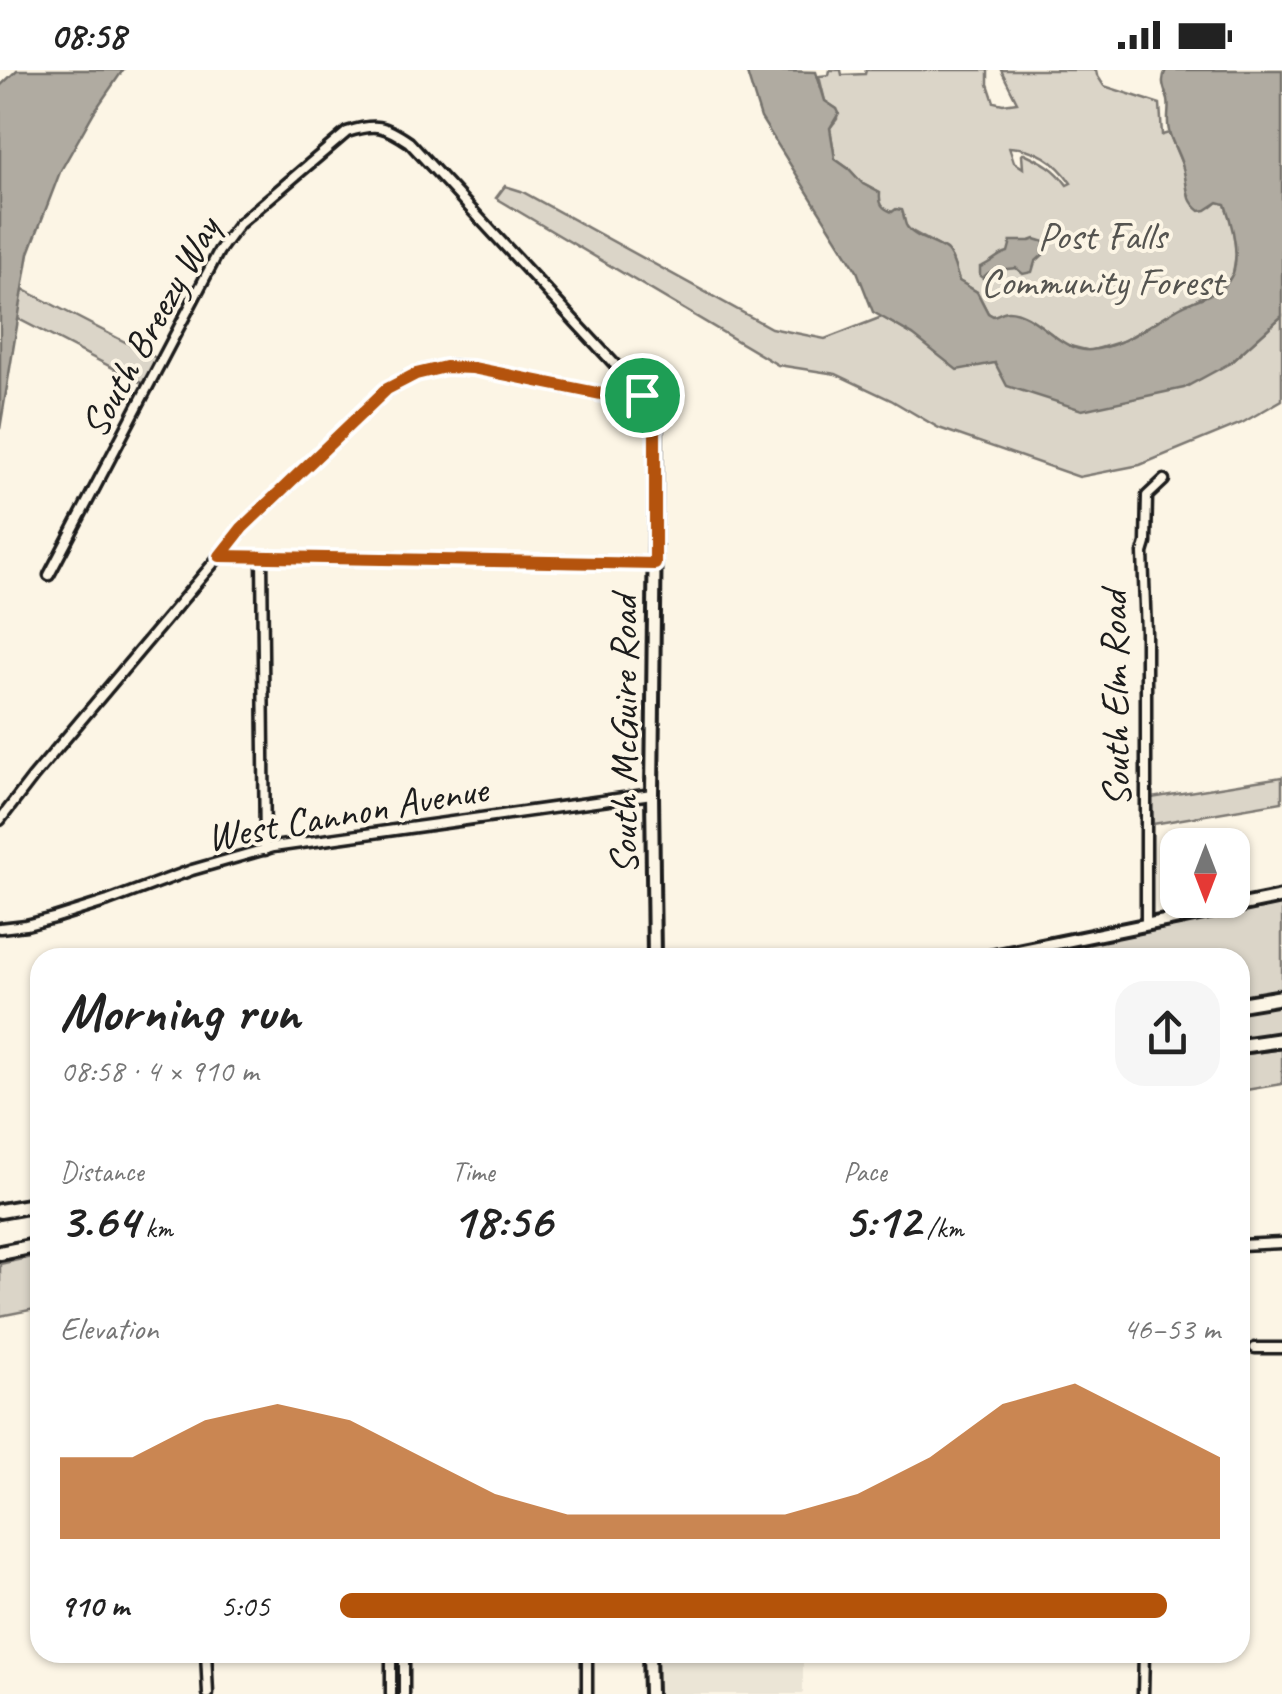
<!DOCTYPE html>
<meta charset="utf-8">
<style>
body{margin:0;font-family:Caveat,sans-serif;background:#f6f6f6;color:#222;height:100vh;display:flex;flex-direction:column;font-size:38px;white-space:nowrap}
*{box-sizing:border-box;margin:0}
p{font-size:32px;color:#767676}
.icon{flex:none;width:55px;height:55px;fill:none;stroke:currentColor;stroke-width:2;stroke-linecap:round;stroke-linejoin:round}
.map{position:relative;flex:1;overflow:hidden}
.panel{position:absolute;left:30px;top:878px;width:1220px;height:715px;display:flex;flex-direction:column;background:#fff;border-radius:30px;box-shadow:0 2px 8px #0004}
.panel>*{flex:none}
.needle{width:65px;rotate:180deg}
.fabs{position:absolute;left:1160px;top:758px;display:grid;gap:20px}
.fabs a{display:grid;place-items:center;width:90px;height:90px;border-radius:20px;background:#fff;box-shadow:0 2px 8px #0004;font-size:50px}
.pin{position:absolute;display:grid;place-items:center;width:85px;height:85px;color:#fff;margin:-42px;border:5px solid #fff;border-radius:50%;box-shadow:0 2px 10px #0007}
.round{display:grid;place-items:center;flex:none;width:105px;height:105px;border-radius:30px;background:#f6f6f6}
.head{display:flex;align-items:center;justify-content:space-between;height:170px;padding:0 30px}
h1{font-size:55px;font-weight:600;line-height:75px}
.metrics{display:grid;grid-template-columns:repeat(3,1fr);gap:15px;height:170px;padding:10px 30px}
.metrics div{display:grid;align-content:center}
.metrics b{font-size:50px;font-weight:600}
.metrics small{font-size:28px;font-weight:400}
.metrics p{font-size:28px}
.chart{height:280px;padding:20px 30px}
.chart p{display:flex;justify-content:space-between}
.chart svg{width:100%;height:180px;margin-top:10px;fill:#b45309;opacity:.7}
ul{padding:0 30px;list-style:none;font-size:32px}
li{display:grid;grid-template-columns:160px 120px 1fr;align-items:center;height:75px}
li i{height:25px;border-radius:12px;background:#b45309}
.status{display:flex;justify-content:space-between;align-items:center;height:70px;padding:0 50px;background:#fff;direction:ltr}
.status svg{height:28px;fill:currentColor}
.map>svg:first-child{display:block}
</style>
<div class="status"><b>08:58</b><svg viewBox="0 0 49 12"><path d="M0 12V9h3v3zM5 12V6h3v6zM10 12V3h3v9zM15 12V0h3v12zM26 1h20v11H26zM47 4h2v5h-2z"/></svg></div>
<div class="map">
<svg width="1282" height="1624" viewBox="0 0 1282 1624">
<rect width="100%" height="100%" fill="#fcf5e5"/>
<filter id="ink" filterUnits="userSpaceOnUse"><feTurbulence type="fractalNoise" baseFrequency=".01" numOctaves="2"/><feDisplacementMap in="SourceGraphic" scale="20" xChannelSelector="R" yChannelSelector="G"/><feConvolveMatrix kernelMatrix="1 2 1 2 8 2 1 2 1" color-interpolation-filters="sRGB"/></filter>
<g filter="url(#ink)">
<rect fill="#ebe5d6" x="658" y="1583" width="145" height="41"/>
<g fill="#dbd5c8" stroke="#7c7872" stroke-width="2.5" fill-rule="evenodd">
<path d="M830 0H841L842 5 865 4 866 0H988V14L994 32 1003 34 1017 32 1001 0H1096L1097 5 1104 16 1160 34 1162 65 1169 63 1184 99 1189 127 1212 137 1218 132 1225 134 1233 157 1236 184 1233 204 1225 215 1180 238 1123 271 1090 281 1066 275 1041 256 993 246 988 243 977 222 959 211 952 189 946 180 910 160 892 142 883 139 879 131V123L863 114 849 99 835 89 830 58 837 49V39L825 31 819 6 829 5ZM1009 77C1036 78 1057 92 1071 113L1067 115C1055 98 1043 92 1024 83L1022 85 1023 98 1014 92Z"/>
<polygon points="505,116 521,121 771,258 825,269 882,247 913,265 995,292 1230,293 1282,246 1282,330 1242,353 1140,395 1079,407 939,358 891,330 836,304 778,295 496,128"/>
<polygon points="13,214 158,289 144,314 9,244"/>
<polygon points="1282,707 1282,732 1153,754 1151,728"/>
<polygon points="1282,833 1282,919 1240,926 1240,888 1012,887"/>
<polygon points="1282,935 1282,963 1240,969 1240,942"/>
<polygon points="1282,979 1282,1014 1240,1021 1240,985"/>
<polygon points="40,1185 40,1238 0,1246 0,1194"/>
</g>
<g fill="#b0aba1" stroke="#75726c" stroke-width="2.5">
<polygon points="17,0 123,0 94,42 60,102 29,183 0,359 0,16"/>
<path d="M746 0 816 2 825 31 837 39 839 43 830 58 835 89 849 99 863 114 880 123C879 134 882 138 892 142L896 139 902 140C904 145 904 150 906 155 912 168 936 172 947 181 954 189 956 202 959 211L977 222 988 243 993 246C998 245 1003 241 1008 241 1037 241 1059 283 1091 280 1125 277 1154 251 1182 236 1195 230 1213 225 1224 216 1227 214 1232 205 1233 203 1240 182 1232 154 1225 134L1218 132 1206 140 1200 141C1185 130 1188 115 1183 98 1180 85 1172 74 1169 61 1166 50 1170 39 1168 30 1164 18 1160 11 1166 0H1282V246L1230 293 1184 318 1082 340 1007 316 995 293 957 300 913 265 873 242 857 201 761 48Z"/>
<path d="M1035 169 1045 172 1046 182 1035 192 1032 202 1023 204 1016 198C1004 200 991 197 983 208L980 206V197C992 193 996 185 1008 182L1011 171H1030Z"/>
</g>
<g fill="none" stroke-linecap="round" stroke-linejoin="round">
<g stroke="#1c1c1c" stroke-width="15">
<g id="street">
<polyline points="220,486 655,494"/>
<polyline points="262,487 265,780"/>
<path d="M0 750 33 707 243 458 380 326 402 310 425 301 454 296 473 298 625 329 643 325 409 72C384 55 376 53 347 62L239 154 219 181 49 505"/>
<polyline points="1146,854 1146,563 1143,483 1146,473 1147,426 1164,410"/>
<polyline points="0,858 26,855 54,848 108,831 192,800 273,777 652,724"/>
<polyline points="1240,1175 1282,1173"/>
<polyline points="1255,1278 1282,1278"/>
<polyline points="206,1582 208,1624"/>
<polyline points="391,1582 391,1624"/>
<polyline points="404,1624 404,1582"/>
<polyline points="587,1624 587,1582"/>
<polyline points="1143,1624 1144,1582"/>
</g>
</g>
<g stroke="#1c1c1c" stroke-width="18">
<g id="secondary">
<polyline points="643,325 653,345 656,359 652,724 654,888"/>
<polyline points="983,888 1282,827"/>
<polyline points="649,1582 650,1624"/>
</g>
</g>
<g stroke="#1c1c1c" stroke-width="20">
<g id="highway">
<polyline points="1240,934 1282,927"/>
<polyline points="1240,976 1282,970"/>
<polyline points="0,1141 40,1134"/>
<polyline points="0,1183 40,1175"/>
</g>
</g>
<use href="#street" stroke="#fcf5e5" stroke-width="8"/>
<use href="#secondary" stroke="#fcf5e5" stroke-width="10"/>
<use href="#highway" stroke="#fcf5e5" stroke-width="12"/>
</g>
</g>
<g fill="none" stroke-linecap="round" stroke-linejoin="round" filter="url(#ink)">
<g stroke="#fff" stroke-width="20">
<polygon id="route" points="445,297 473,298 626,329 642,325 655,352 655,494 220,486 242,458 387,319 416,304"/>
</g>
<use href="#route" stroke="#b45309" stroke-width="12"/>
</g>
<g text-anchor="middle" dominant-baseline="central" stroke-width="8" stroke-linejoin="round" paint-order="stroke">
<g font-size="40" fill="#555450" stroke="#fcf5e5">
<text x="1102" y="166">Post Falls<tspan x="1102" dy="46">Community Forest</tspan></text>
</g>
<g font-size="40" fill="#1c1c1c" stroke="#fcf5e5">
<text transform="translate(150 257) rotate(-61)">South Breezy Way</text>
<text transform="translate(1115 629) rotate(-91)">South Elm Road</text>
<text transform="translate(624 665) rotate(-90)">South McGuire Road</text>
<text transform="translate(347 743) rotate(-10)">West Cannon Avenue</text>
</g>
</g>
</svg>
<div class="fabs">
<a><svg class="needle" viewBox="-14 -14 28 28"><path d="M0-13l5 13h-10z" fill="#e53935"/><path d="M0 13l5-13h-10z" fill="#767676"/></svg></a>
</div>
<div class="pin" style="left:642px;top:325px;background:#1e9e55"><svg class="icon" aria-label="arrive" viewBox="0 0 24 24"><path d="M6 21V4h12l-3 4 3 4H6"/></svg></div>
<section class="panel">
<div class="head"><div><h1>Morning run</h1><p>08:58 · 4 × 910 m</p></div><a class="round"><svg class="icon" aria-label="share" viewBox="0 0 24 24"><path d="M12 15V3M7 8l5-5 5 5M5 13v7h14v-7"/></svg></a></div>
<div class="metrics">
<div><p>Distance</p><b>3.64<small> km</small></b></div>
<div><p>Time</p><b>18:56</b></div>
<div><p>Pace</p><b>5:12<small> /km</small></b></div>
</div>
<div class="chart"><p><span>Elevation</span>46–53 m</p>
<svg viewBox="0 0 160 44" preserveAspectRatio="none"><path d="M0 44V24L10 24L20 15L30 11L40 15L50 24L60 33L70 38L80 38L90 38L100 38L110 33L120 24L130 11L140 6L150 15L160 24V44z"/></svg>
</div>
<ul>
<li><b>910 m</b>5:05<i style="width:94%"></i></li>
</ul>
</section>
</div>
